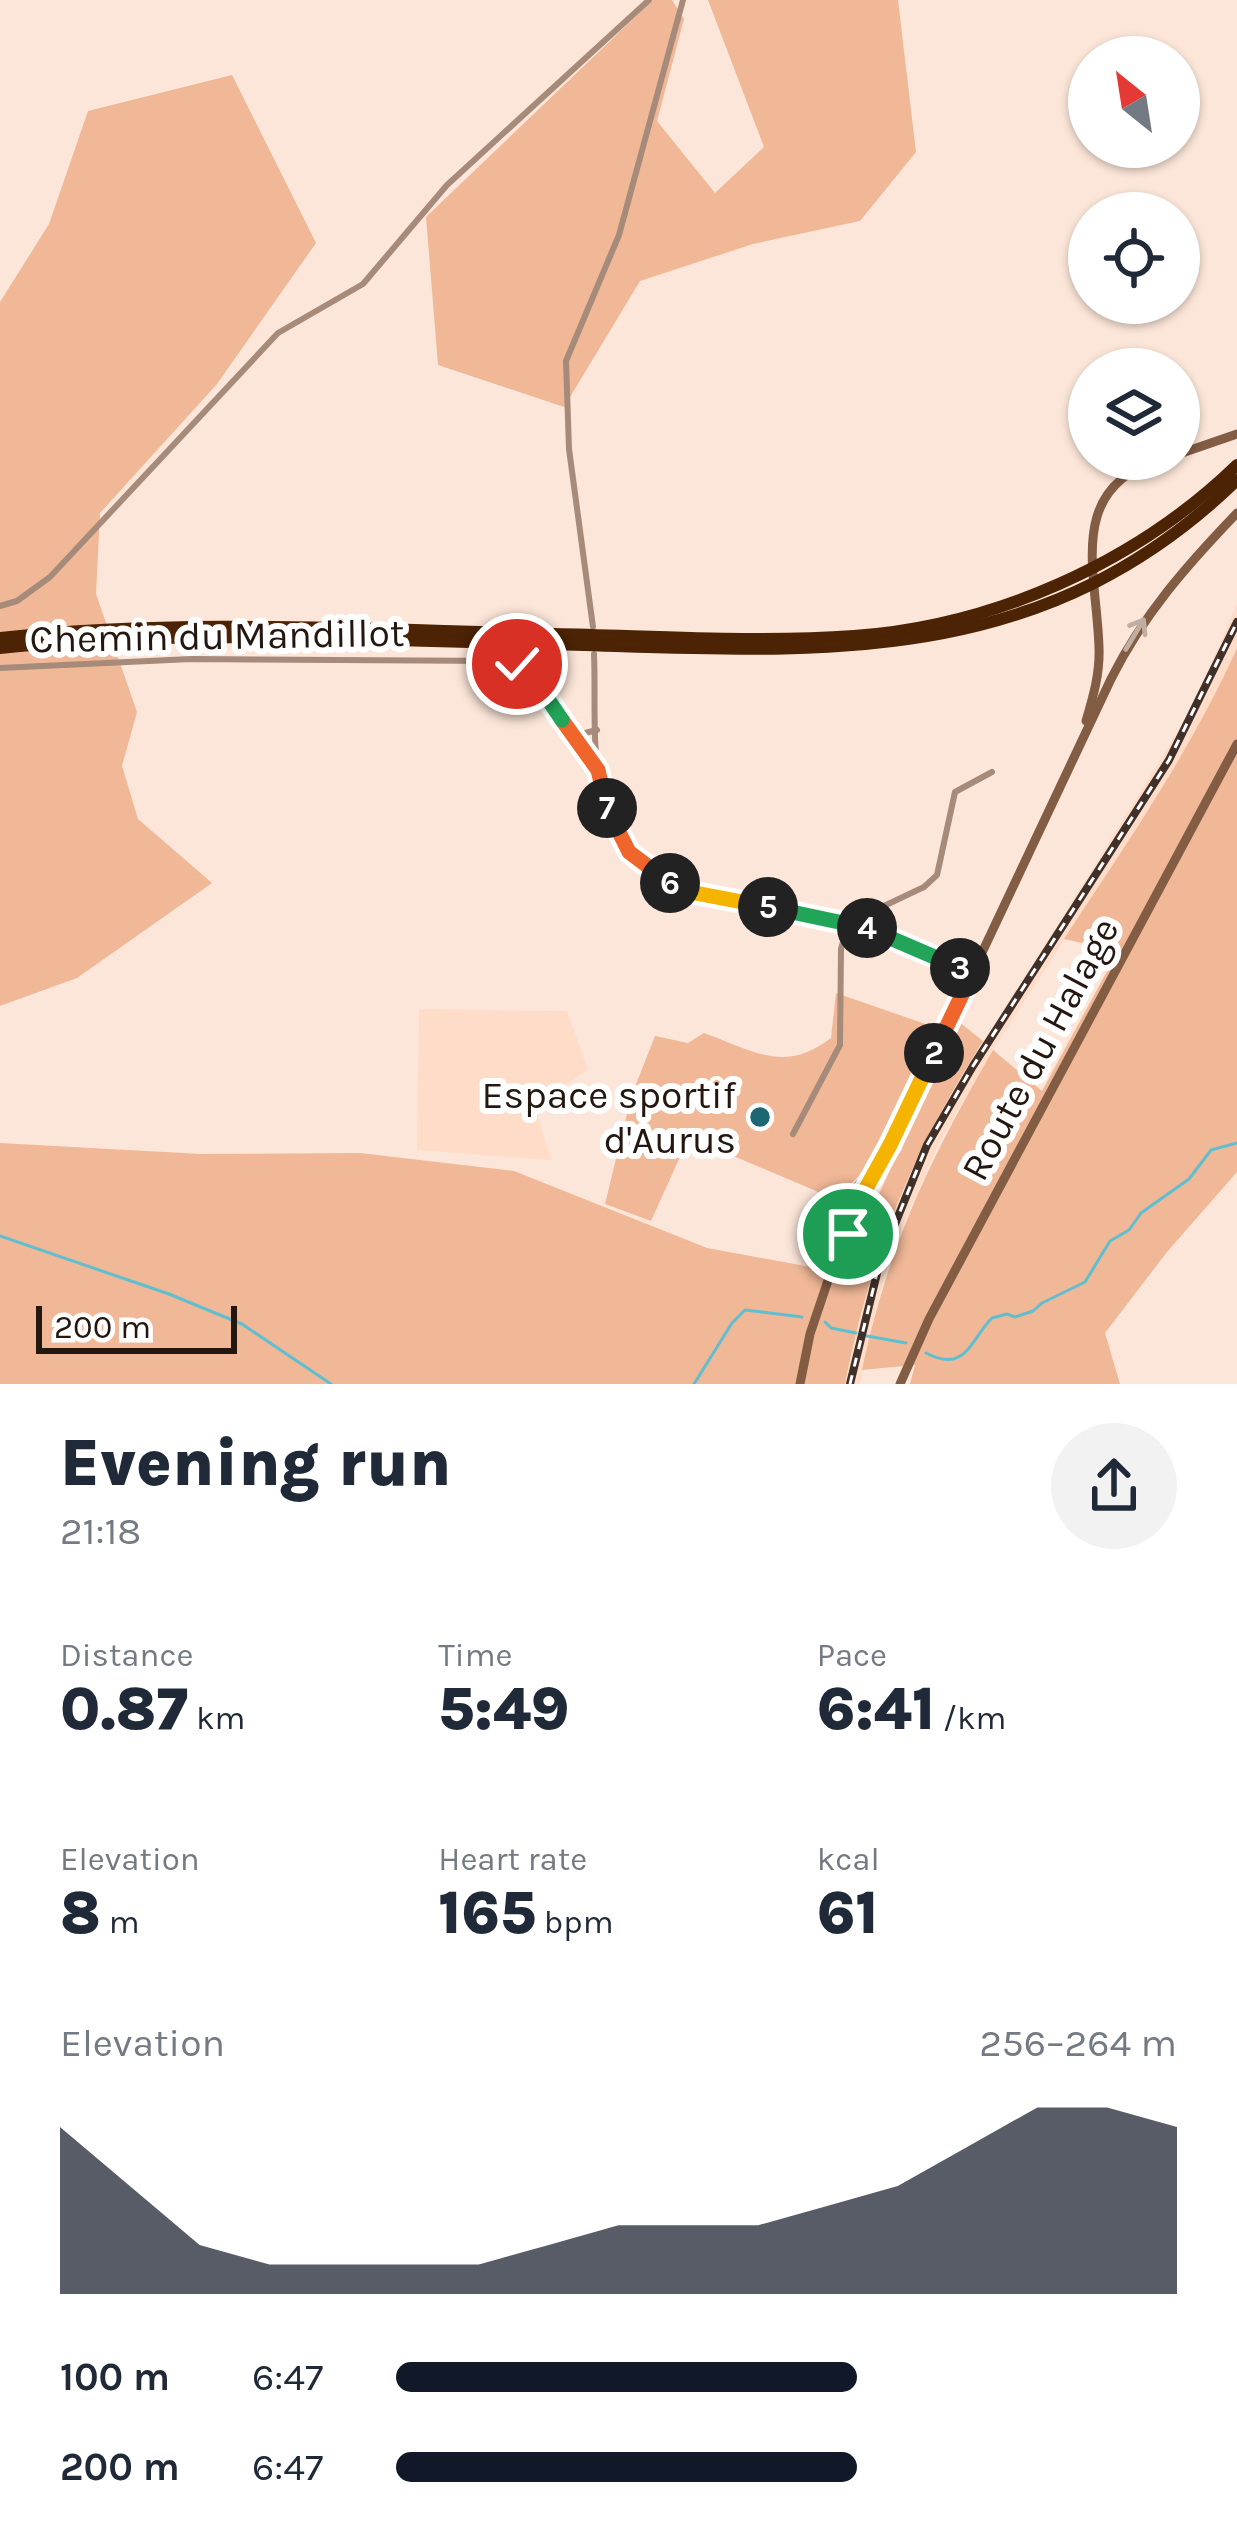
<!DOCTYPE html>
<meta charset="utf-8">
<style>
body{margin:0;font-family:Karla,sans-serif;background:#f2f2f3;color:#1f2937;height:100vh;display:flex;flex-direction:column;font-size:45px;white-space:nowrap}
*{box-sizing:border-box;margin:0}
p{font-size:39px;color:#747a83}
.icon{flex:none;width:66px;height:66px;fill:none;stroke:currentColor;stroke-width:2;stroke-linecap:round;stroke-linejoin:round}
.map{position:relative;height:1384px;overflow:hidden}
.side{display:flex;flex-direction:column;background:#fff;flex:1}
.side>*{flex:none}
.needle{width:78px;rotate:330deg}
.controls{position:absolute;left:1068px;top:36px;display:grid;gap:24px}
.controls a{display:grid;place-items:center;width:132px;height:132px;border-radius:50%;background:#fff;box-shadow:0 3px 9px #0004;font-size:60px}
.scale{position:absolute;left:36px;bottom:30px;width:201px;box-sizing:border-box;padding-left:12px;border:6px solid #241710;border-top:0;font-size:33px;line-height:42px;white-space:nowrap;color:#241710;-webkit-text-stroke:9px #fff;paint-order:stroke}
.pin{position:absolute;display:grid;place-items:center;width:102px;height:102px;color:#fff;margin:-51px;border:6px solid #fff;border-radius:50%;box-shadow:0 3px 12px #0007}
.km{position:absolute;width:60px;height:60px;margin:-30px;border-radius:50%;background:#222;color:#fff;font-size:33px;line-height:60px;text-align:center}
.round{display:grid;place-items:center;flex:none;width:126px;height:126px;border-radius:63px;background:#f2f2f3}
.overview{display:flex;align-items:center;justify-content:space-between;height:204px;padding:0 60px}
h1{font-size:66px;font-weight:800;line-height:90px}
.figures{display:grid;grid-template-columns:repeat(3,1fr);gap:18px;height:204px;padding:12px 60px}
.figures div{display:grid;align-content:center}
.figures b{font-size:60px;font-weight:800}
.figures small{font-size:33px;font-weight:400}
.figures p{font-size:33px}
.chart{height:336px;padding:24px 60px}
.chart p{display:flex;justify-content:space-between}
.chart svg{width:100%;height:216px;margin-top:12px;fill:#111827;opacity:.7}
ul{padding:0 60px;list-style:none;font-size:39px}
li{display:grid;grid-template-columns:192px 144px 1fr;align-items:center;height:90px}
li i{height:30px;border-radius:15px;background:#111827}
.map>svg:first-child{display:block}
</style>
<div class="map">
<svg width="1237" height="1384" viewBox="0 0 1237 1384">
<rect width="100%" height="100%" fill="#fce6d9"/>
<g fill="#ffdcc8">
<polygon points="1237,603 1237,648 1214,700 1160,791 993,1050 939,1143 894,1245 876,1306 860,1384 845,1384 870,1274 897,1200 932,1127 1193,707"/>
<polygon points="419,1009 567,1011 588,1070 534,1104 551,1160 417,1150"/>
</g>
<g fill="#f0b897">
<polygon points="653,0 672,0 684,19 657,121 715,193 764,147 708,0 898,0 916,152 860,221 753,244 640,281 564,407 438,365 426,217"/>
<polygon points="232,75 316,243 217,384 100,513 96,594 137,712 122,766 138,819 212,883 77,978 0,1006 0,302 49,224 88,111"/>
<path d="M1237 648V1172L1167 1252 1105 1333 1120 1384H910L915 1365 862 1370C889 1243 929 1161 993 1050L1042 1091 1118 951 1064 939C1126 844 1191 751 1237 648Z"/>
<path d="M836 993 934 1027C912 1076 882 1177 830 1197L689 1137 651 1221 605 1204 631 1097 655 1036 688 1043 704 1033C754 1051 784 1074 831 1038Z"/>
<path d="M958 1021 983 1041C910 1158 872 1248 845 1384H0V1143L201 1154 360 1153 514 1171 707 1248 843 1273Z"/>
</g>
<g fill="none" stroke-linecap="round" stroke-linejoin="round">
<g stroke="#5fbfd0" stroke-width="3">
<polyline points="0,1236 169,1294 242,1324 331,1384"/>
<polyline points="825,1322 831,1328 856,1333"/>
<polyline points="867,1336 906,1343"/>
<path d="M926 1353C966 1374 970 1340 992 1318L1007 1314 1015 1317 1033 1311 1042 1303 1085 1282 1110 1241 1129 1230 1141 1213 1189 1179 1211 1150 1237 1143"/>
<polyline points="694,1384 732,1323 745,1310 802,1317"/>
</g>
<g stroke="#a68a7a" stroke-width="6">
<polyline points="0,606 17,601 50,577 278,333 363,284 447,185 649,0"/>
<polyline points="593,627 569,449 566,361 619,235 683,0"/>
<path d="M594 654C596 698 591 749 602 792 631 911 756 901 852 924 894 933 933 957 972 973"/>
<polyline points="0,668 191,659 503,661 517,664 529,674 599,770"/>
<polyline points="573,736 597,730"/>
<polyline points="793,1134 840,1045 841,949 848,923 924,887 937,875 955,792 992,772"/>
</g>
<g stroke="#835c44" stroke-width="9">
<polyline points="1179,454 1237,434"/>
<path d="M1086 721C1093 697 1100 674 1099 648 1097 573 1065 489 1160 459"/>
<polyline points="838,1209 876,1165"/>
<polyline points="833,1266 828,1240 818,1228 820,1218 834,1209 849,1219"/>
<path d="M800 1384 810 1334 842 1239 849 1231 855 1207 880 1169 1111 679C1143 615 1187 565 1237 513"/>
<polyline points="900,1384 929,1319 1237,744"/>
</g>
<g stroke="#4c2304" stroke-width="12">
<path d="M0 638C184 618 370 630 554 634 654 636 755 643 854 636 994 626 1136 563 1237 465"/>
<path d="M0 648C181 629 363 640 545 644 804 650 1033 678 1237 480"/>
</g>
<g stroke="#3f3029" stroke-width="8">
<polyline id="rail" points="850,1384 880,1261 927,1145 973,1066 1169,760 1237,622"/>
</g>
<use href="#rail" stroke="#fff" stroke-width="3" stroke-dasharray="9" stroke-linecap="butt"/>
</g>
<defs><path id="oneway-shaft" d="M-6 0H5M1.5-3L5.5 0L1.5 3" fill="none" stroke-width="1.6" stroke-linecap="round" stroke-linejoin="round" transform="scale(3)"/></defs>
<use stroke="#c1aea2" href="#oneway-shaft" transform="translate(1135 634) rotate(-59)"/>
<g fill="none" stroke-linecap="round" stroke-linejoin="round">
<g stroke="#fff" stroke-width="24">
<polyline id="split-1" points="848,1234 849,1219 890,1145"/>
</g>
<g stroke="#fff" stroke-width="24">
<polyline id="split-2" points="890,1145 934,1053"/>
</g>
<g stroke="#fff" stroke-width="24">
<polyline id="split-3" points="934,1053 972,974 960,968"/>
</g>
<g stroke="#fff" stroke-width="24">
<polyline id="split-4" points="867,928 960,968"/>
</g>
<g stroke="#fff" stroke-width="24">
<polyline id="split-5" points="768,907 867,928"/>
</g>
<g stroke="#fff" stroke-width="24">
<polyline id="split-6" points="670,883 690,892 768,907"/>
</g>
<g stroke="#fff" stroke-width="24">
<polyline id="split-7" points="607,808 629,852 670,883"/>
</g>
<g stroke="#fff" stroke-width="24">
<polyline id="split-8" points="562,720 598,770 607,808"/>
</g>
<g stroke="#fff" stroke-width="24">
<polyline id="split-9" points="517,664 539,686 562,720"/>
</g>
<use href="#split-1" stroke="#f5b400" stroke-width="15"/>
<use href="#split-2" stroke="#f5b400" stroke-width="15"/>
<use href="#split-3" stroke="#f0652b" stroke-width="15"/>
<use href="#split-4" stroke="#22a559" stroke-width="15"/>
<use href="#split-5" stroke="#22a559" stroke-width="15"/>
<use href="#split-6" stroke="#f5b400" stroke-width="15"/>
<use href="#split-7" stroke="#f0652b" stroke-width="15"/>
<use href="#split-8" stroke="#f0652b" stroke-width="15"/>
<use href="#split-9" stroke="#22a559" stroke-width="15"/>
</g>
<circle fill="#1d6773" stroke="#fff" stroke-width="4.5" cx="760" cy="1117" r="12"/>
<g text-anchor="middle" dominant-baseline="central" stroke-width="12" stroke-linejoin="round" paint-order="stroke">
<g font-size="39" fill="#241710" stroke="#fff">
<text transform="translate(217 636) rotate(-1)">Chemin du Mandillot</text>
<text transform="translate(1040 1049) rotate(-62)">Route du Halage</text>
</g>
<g font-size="39" fill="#241710" stroke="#fff" text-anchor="end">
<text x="736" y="1095">Espace sportif<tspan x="736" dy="45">d'Aurus</tspan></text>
</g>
</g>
</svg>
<div class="controls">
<a><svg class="needle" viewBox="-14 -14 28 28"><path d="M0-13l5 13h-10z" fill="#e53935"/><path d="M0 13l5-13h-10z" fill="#747a83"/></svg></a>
<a><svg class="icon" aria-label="locate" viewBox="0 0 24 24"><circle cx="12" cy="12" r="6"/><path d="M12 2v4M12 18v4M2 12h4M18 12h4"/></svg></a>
<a><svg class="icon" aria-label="layers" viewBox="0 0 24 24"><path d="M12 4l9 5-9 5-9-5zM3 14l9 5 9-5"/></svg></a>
</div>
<div class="scale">200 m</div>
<div class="pin" style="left:848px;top:1234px;background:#1e9e55"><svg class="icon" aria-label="arrive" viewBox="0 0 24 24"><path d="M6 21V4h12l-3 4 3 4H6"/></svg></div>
<div class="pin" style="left:517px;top:664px;background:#d93025"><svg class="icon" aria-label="check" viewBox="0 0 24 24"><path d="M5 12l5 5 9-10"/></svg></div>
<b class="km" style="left:934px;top:1053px">2</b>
<b class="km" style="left:960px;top:968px">3</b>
<b class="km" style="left:867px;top:928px">4</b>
<b class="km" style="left:768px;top:907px">5</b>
<b class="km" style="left:670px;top:883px">6</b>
<b class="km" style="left:607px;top:808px">7</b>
</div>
<section class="side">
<div class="overview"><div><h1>Evening run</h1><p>21:18</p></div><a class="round"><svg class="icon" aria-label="share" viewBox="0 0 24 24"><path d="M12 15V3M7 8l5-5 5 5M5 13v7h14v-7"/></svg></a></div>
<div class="figures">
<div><p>Distance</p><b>0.87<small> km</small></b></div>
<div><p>Time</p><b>5:49</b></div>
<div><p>Pace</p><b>6:41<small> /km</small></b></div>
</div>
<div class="figures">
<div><p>Elevation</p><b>8<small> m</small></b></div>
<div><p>Heart rate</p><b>165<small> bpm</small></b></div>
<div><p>kcal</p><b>61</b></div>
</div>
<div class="chart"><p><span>Elevation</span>256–264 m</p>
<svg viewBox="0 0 160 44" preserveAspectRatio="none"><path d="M0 44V10L10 22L20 34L30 38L40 38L50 38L60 38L70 34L80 30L90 30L100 30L110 26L120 22L130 14L140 6L150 6L160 10V44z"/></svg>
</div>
<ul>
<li><b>100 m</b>6:47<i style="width:59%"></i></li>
<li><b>200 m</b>6:47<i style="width:59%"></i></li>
</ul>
</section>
